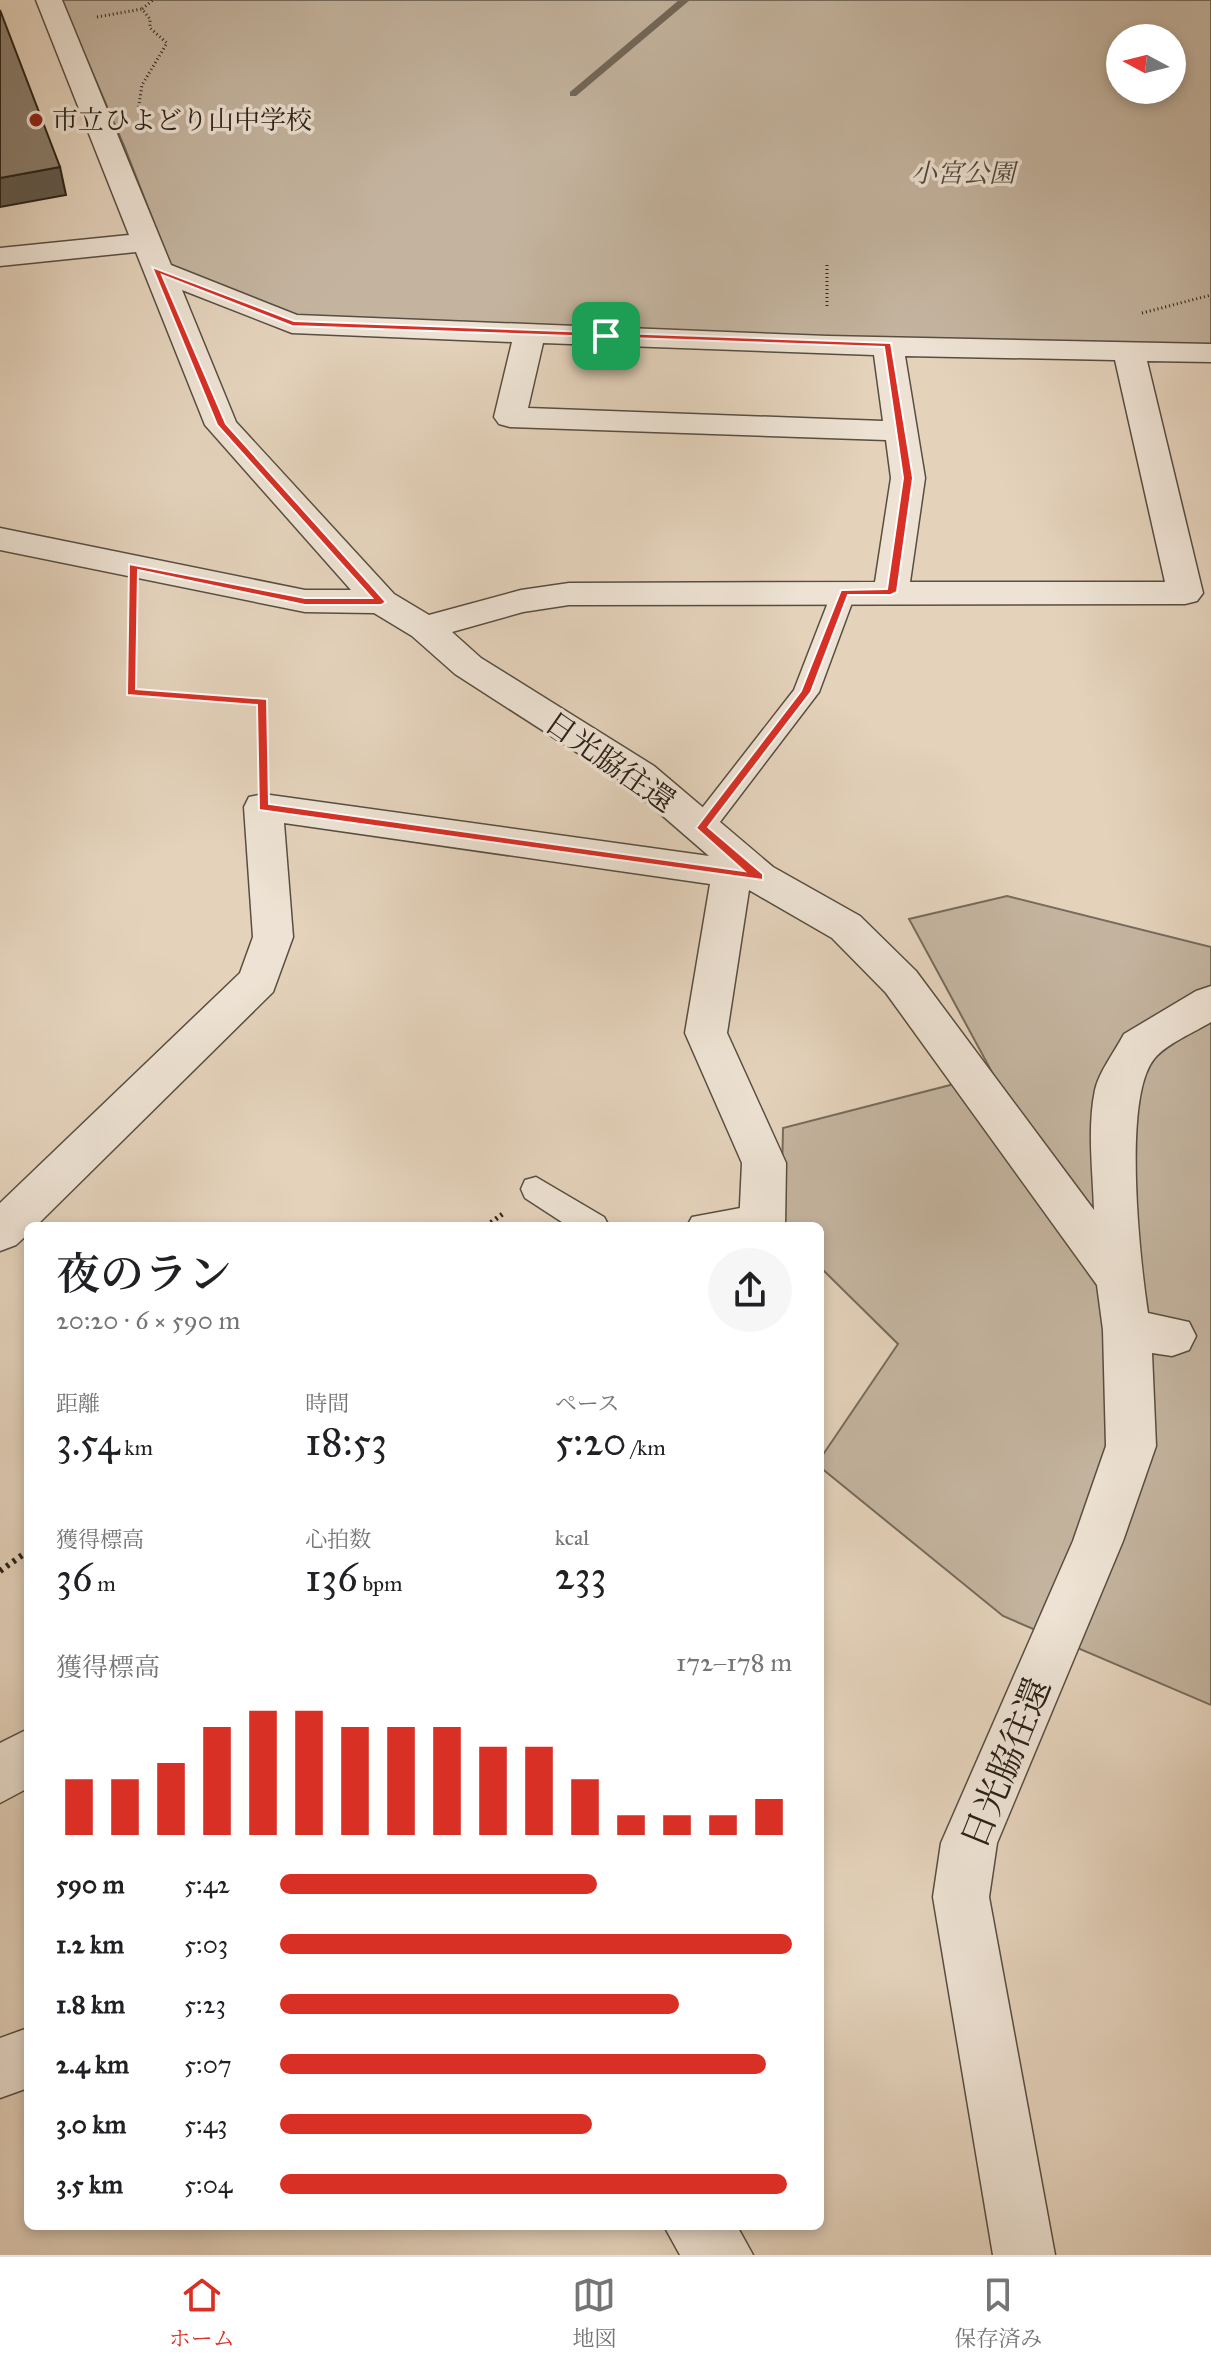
<!DOCTYPE html>
<html lang="ja">
<meta charset="utf-8">
<style>
body{margin:0;font-family:"IM FELL Great Primer","Noto Serif JP",serif;background:#f6f6f6;color:#202124;height:100vh;display:flex;flex-direction:column;font-size:30px;white-space:nowrap}
*{box-sizing:border-box;margin:0}
p{font-size:26px;color:#757577}
.icon{flex:none;width:44px;height:44px;fill:none;stroke:currentColor;stroke-width:2;stroke-linecap:round;stroke-linejoin:round}
.map{position:relative;flex:1;overflow:hidden}
.drawer{position:absolute;left:24px;top:1222px;width:800px;height:1008px;display:flex;flex-direction:column;background:#fff;border-radius:12px;box-shadow:0 4px 12px #0003}
.drawer>*{flex:none}
.needle{width:52px;rotate:277deg}
.tools{position:absolute;left:1106px;top:24px;display:grid;gap:16px}
.tools a{display:grid;place-items:center;width:80px;height:80px;border-radius:50%;background:#fff;box-shadow:0 4px 12px #0003;font-size:40px}
.pin{position:absolute;display:grid;place-items:center;width:68px;height:68px;color:#fff;margin:-34px;border-radius:16px;box-shadow:0 4px 12px #0006}
.round{display:grid;place-items:center;flex:none;width:84px;height:84px;border-radius:42px;background:#f6f6f6}
.head{display:flex;align-items:center;justify-content:space-between;height:136px;padding:0 32px}
h1{font-size:44px;font-weight:600;line-height:60px}
.metrics{display:grid;grid-template-columns:repeat(3,1fr);gap:12px;height:136px;padding:8px 32px}
.metrics div{display:grid;align-content:center}
.metrics b{font-size:40px;font-weight:600}
.metrics small{font-size:22px;font-weight:400}
.metrics p{font-size:22px}
.chart{height:224px;padding:16px 32px}
.chart p{display:flex;justify-content:space-between}
.chart svg{width:100%;height:144px;margin-top:8px;stroke:#d93025;stroke-width:6}
ul{padding:0 32px;list-style:none;font-size:26px}
li{display:grid;grid-template-columns:128px 96px 1fr;align-items:center;height:60px}
li i{height:20px;border-radius:10px;background:#d93025}
.dock{display:flex;justify-content:space-around;align-items:center;height:112px;border-top:2px solid #e0e0e0;background:#fff;font-size:22px;color:#757577}
.dock a{display:grid;justify-items:center;gap:4px}
.dock .active{color:#d93025}
.map>svg:first-child{display:block}
</style>
<div class="map">
<svg width="1211" height="2255" viewBox="0 0 1211 2255">
<rect width="100%" height="100%" fill="#e4d2bb"/>
<filter id="stains"><feTurbulence type="fractalNoise" baseFrequency=".0025" numOctaves="4"/><feColorMatrix values="0 0 0 0 .2 0 0 0 0 .09 0 0 0 0 .02 0 0 0 .5 -.17"/></filter>
<radialGradient id="worn" r=".72"><stop offset=".6" stop-color="#630" stop-opacity="0"/><stop offset="1" stop-color="#630" stop-opacity=".3"/></radialGradient>
<g fill="#c4b49f" stroke="#766b5c" stroke-width="2" fill-rule="evenodd">
<path d="M61 0H1211V353L292 324 173 271 124 146ZM1120 38H1172V90H1120Z"/>
<polygon points="1007,896 1211,947 1211,1705 1003,1616 820,1467 820,1459 898,1344 820,1267 820,1226 781,1226 783,1128 993,1074 909,919"/>
</g>
<g fill="none" stroke-linecap="round" stroke-linejoin="round">
<polygon fill="#736859" fill-rule="evenodd" points="679,0 690,0 576,96 570,96 570,92"/>
<g stroke="#584e41" stroke-width="3">
<g id="lane">
<polygon points="844,584 856,592 819,692 710,835 692,835 688,828 692,821 794,690 832,592"/>
<polygon points="536,1177 604,1217 609,1226 568,1226 525,1198 521,1189 525,1180"/>
<polygon points="762,1204 773,1208 777,1217 773,1226 687,1226 692,1217"/>
</g>
</g>
<g stroke="#584e41" stroke-width="3">
<g id="street">
<path d="M36 0H62L171 265 297 315 828 336 1211 344V362L1147 361 1203 593 1197 601 1185 604 569 605 523 612 452 632 481 658 654 766 773 867 860 916 916 971 1094 1210C1093 1172 1087 1128 1095 1090 1099 1072 1115 1051 1124 1034L1196 991 1211 986V1022C1195 1032 1166 1044 1154 1059 1122 1099 1140 1260 1148 1313L1189 1322 1196 1336 1189 1350 1172 1356 1152 1353 1156 1446 1123 1541 997 1843 989 1897 1055 2255H993L933 1897 941 1843 1073 1541 1106 1446 1103 1330 1097 1285 886 993 832 938 749 890 727 1033 786 1163 785 1226H739L742 1163 685 1033 710 884 284 823 293 937 273 992 36 1226H28V1234L16 1245 0 1251V1203L240 973 253 937 244 807 249 797 263 794 709 856 626 784 455 674 412 636 374 613 305 612 0 550V528L305 590H351L205 425 136 252 0 266V248L129 235ZM182 290 292 333 512 342 494 417 499 424 510 427 886 440 891 478 875 582 569 583 521 590 429 615 394 594 236 422ZM543 343 874 355 883 421 528 408ZM905 356 1115 360 1165 582H910L925 478Z"/>
<polygon points="28,1729 28,1788 0,1803 0,1743"/>
<polygon points="28,2028 28,2088 0,2098 0,2038"/>
<polygon points="664,2226 737,2226 753,2255 680,2255"/>
</g>
</g>
<g stroke="#292218" stroke-width="3" stroke-dasharray="1 3" stroke-linecap="butt">
<polyline points="97,17 142,9"/>
<polyline points="138,111 142,85 167,43 150,28 150,19 142,9 153,0"/>
<polyline points="827,265 827,308"/>
<polyline points="1142,313 1211,295"/>
</g>
<polyline stroke="#292218" stroke-width="4" stroke-dasharray="2 3" stroke-linecap="butt" points="132,603 131,692 263,701 263,770"/>
<polyline stroke="#292218" stroke-width="5" stroke-dasharray="2 4" stroke-linecap="butt" points="486,1226 504,1213"/>
<polyline stroke="#292218" stroke-width="6" stroke-dasharray="3 5" stroke-linecap="butt" points="0,1571 28,1551"/>
<use href="#lane" fill="#ede2d3" fill-rule="evenodd"/>
<use href="#street" fill="#ede2d3" fill-rule="evenodd"/>
</g>
<polygon fill="#61584c" stroke="#292218" stroke-width="2" points="60,167 66,195 0,207 0,178"/>
<polygon fill="#8a7e6d" stroke="#292218" stroke-width="2" points="0,10 60,167 0,178"/>
<path fill="#d93025" stroke="#fff" stroke-width="2" fill-rule="evenodd" d="M152 267 294 321 891 343 913 478 897 592 891 595H848L811 692 708 827 763 874V880L259 810 257 705 127 695 129 564 305 598H372L217 425ZM162 275 292 326 884 347 903 478 887 589 841 590 801 691 696 828 744 871 269 804 267 699 136 689 138 570 305 605H381L386 602 226 424Z"/>
<circle fill="#8f2418" stroke="#ede2d3" stroke-width="3" cx="36" cy="120" r="8"/>
<g text-anchor="middle" dominant-baseline="central" stroke-width="7" stroke-linejoin="round" paint-order="stroke">
<g font-size="26" fill="#292218" stroke="#ede2d3" text-anchor="start">
<text x="52" y="120">市立ひよどり山中学校</text>
</g>
<g font-size="26" font-style="italic" fill="#50463a" stroke="#ede2d3">
<text x="963" y="173">小宮公園</text>
</g>
<g font-size="30" fill="#292218" stroke="#ede2d3">
<text transform="translate(610 762) rotate(35)">日光脇往還</text>
</g>
<g font-size="36" fill="#292218" stroke="#ede2d3">
<text transform="translate(1006 1763) rotate(-68)">日光脇往還</text>
</g>
</g>
<rect width="100%" height="100%" filter="url(#stains)"/>
<rect width="100%" height="100%" fill="url(#worn)"/>
</svg>
<div class="tools">
<a><svg class="needle" viewBox="-14 -14 28 28"><path d="M0-13l5 13h-10z" fill="#e53935"/><path d="M0 13l5-13h-10z" fill="#757577"/></svg></a>
</div>
<div class="pin" style="left:606px;top:336px;background:#1e9e55"><svg class="icon" aria-label="arrive" viewBox="0 0 24 24"><path d="M6 21V4h12l-3 4 3 4H6"/></svg></div>
<section class="drawer">
<div class="head"><div><h1>夜のラン</h1><p>20:20 · 6 × 590 m</p></div><a class="round"><svg class="icon" aria-label="share" viewBox="0 0 24 24"><path d="M12 15V3M7 8l5-5 5 5M5 13v7h14v-7"/></svg></a></div>
<div class="metrics">
<div><p>距離</p><b>3.54<small> km</small></b></div>
<div><p>時間</p><b>18:53</b></div>
<div><p>ペース</p><b>5:20<small> /km</small></b></div>
</div>
<div class="metrics">
<div><p>獲得標高</p><b>36<small> m</small></b></div>
<div><p>心拍数</p><b>136<small> bpm</small></b></div>
<div><p>kcal</p><b>233</b></div>
</div>
<div class="chart"><p><span>獲得標高</span>172–178 m</p>
<svg viewBox="0 0 160 44" preserveAspectRatio="none"><path d="M5 44V27M15 44V27M25 44V22M35 44V11M45 44V6M55 44V6M65 44V11M75 44V11M85 44V11M95 44V17M105 44V17M115 44V27M125 44V38M135 44V38M145 44V38M155 44V33"/></svg>
</div>
<ul>
<li><b>590 m</b>5:42<i style="width:62%"></i></li>
<li><b>1.2 km</b>5:03<i style="width:100%"></i></li>
<li><b>1.8 km</b>5:23<i style="width:78%"></i></li>
<li><b>2.4 km</b>5:07<i style="width:95%"></i></li>
<li><b>3.0 km</b>5:43<i style="width:61%"></i></li>
<li><b>3.5 km</b>5:04<i style="width:99%"></i></li>
</ul>
</section>
</div>
<nav class="dock">
<a class="active"><svg class="icon" aria-label="home" viewBox="0 0 24 24"><path d="M3 11l9-7 9 7M6 9v11h12V9"/></svg>ホーム</a>
<a><svg class="icon" aria-label="map" viewBox="0 0 24 24"><path d="M3 6l6-2 6 2 6-2v14l-6 2-6-2-6 2zM9 4v14M15 6v14"/></svg>地図</a>
<a><svg class="icon" aria-label="saved" viewBox="0 0 24 24"><path d="M7 4h10v16l-5-4-5 4z"/></svg>保存済み</a>
</nav>
